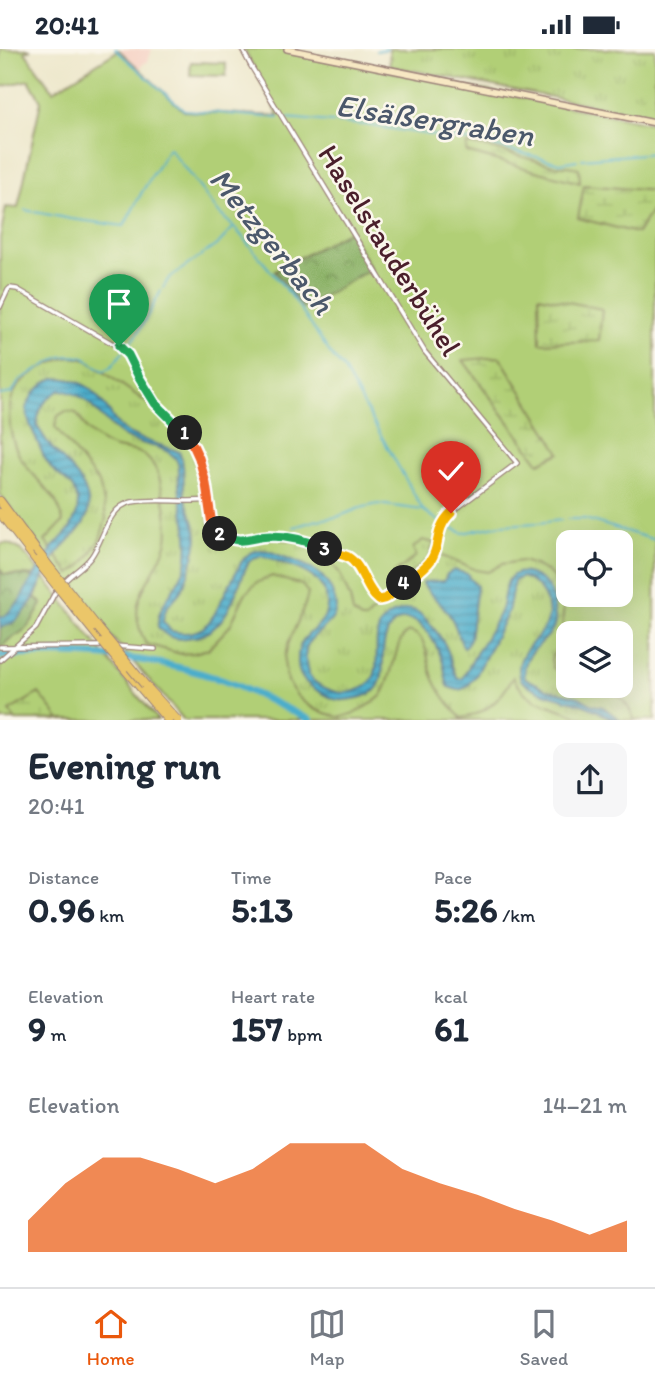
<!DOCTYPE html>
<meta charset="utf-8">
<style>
body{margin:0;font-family:Itim,sans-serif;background:#f6f6f7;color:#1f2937;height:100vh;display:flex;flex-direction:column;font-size:26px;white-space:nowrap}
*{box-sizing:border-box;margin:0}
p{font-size:23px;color:#747a83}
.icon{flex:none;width:38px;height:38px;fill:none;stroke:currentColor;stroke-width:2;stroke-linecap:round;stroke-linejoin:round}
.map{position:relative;height:671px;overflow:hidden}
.drawer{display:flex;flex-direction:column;background:#fff;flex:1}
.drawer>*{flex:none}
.tools{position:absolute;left:556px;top:481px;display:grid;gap:14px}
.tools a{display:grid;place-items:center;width:77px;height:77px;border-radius:14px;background:#fff;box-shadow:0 7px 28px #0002;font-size:35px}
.pin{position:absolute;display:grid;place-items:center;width:60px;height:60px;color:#fff;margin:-72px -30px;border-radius:50% 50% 50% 0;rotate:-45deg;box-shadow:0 0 7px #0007}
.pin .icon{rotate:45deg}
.km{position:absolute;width:35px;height:35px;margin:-18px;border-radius:50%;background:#222;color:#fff;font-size:19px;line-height:35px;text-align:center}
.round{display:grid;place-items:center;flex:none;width:74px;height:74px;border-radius:14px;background:#f6f6f7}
.head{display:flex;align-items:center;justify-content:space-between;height:119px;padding:0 28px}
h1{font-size:38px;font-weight:800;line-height:52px}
.figures{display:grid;grid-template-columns:repeat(3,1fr);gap:10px;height:119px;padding:7px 28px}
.figures div{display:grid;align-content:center}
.figures b{font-size:35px;font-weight:800}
.figures small{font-size:19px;font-weight:400}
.figures p{font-size:19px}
.chart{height:196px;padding:14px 28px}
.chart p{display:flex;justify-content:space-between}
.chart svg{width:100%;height:126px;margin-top:7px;fill:#ea580c;opacity:.7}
.status{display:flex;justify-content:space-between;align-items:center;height:49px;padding:0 35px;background:#fff;direction:ltr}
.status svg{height:19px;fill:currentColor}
.menu{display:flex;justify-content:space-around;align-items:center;height:98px;border-top:2px solid #e0e1e3;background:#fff;font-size:19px;color:#747a83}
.menu a{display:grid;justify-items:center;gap:4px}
.menu .on{color:#ea580c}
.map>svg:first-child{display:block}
</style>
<div class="status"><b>20:41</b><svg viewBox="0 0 49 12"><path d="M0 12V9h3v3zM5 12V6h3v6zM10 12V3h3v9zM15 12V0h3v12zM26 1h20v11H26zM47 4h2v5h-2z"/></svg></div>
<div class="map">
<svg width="655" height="671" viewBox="0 0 655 671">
<defs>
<pattern id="forest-crowns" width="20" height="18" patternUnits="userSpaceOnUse" patternTransform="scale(1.75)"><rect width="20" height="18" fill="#8cb267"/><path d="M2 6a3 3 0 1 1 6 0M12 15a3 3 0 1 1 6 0" fill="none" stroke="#749055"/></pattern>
<pattern id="wetland-marsh" width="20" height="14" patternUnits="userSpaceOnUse" patternTransform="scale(1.75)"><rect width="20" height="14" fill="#b1cf76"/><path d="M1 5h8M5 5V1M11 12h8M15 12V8" fill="none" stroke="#9ab166"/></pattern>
<pattern id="park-tufts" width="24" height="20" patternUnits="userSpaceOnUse" patternTransform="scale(1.75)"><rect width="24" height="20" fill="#b1cf76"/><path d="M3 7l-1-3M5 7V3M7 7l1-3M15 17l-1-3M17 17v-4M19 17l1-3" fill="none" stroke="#9ab166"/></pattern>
<pattern id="water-rules" width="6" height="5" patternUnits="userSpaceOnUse" patternTransform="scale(1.75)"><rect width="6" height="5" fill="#4cadcb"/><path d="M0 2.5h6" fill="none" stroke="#418ca5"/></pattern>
</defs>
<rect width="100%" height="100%" fill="#fbf7ec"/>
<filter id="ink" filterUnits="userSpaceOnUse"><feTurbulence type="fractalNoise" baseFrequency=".0143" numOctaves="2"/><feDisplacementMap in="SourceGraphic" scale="14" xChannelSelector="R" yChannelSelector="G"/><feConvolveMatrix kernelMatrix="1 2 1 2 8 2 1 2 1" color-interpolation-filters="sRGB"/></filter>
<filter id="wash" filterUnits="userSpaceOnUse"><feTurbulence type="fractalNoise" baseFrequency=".00686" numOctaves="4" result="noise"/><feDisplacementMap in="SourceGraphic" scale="28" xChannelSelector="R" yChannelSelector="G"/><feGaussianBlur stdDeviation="1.57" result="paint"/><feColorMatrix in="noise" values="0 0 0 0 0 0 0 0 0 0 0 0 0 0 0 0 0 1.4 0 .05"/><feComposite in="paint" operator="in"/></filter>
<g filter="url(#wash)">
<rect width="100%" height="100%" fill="#ede7ca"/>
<polygon fill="#f6d2c4" points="118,0 152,0 148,13 144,14 140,20"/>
<g fill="#b1cf76" stroke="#7e7750" stroke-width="2" fill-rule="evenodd">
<path d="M0 0H31L25 3 53 42 119 1 184 62 279 67 244 0H278L655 75V671H184L95 569 0 445V189L6 158 18 159 41 52 29 31 0 38ZM569 494H621V546H569ZM569 584H621V637H569Z"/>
<polygon points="191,13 226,14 226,27 190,26"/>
<path d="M6 494C23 499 28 508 38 521L35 527 3 525 0 518V495Z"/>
<polygon points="44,528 122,628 158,671 0,671 0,601 8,589 23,583 42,555 35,548"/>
</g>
<g fill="url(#forest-crowns)" stroke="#6b6849" stroke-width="2">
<polygon points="349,182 371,220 303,259 275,222"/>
<polygon points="0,518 3,525 35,527 20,552 4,569 0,568"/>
<path d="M35 548 42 555C37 564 31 577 22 583 10 591 10 587 0 601V579L3 578 28 557Z"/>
</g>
<g fill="url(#wetland-marsh)" stroke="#7e7750" stroke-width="2">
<polygon points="467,95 494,100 556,117 568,117 579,119 580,134 466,103"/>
<polygon points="584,136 655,142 655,161 652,161 637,184 578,169"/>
<polygon points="539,247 602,260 599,292 540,294"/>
<polygon points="500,308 560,404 539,414 463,311"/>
<polygon points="39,644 60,671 16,671 9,662"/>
</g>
<g fill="url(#park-tufts)" stroke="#7e7750" stroke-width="2">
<polygon points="389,0 655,0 655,68 390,17"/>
<path d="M72 308 87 311 160 363 182 381 192 397 202 427 211 480 219 487 239 494 268 489 290 491 308 495 320 501 339 523 350 549 353 564 361 570H366L379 557 427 517 432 512 435 504 476 521 488 523 502 515 522 512 535 516 548 523 555 530 561 541 564 554 561 592 551 610 553 619 559 623 569 625V637C579 637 594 635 604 638 619 642 629 658 635 671H589L535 651 525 644 517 635 513 628C502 649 485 666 461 669 448 655 435 638 430 619 428 611 427 601 423 593 421 589 416 584 411 583 395 581 393 636 380 648 370 657 355 665 342 668 339 669 336 667 332 666 310 661 292 648 286 626 278 598 304 570 308 544L302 536 272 527 256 534 245 545 230 577 208 600 194 604 181 605 146 595C122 548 153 536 166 495 170 484 166 459 163 447 161 435 159 421 150 412 140 400 129 402 116 399 107 397 94 388 88 382 84 377 81 370 76 364L66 362 58 367 55 378 99 434 104 454 106 470 100 490 90 506 81 517 70 525 45 492 63 473C59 445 36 433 22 411 10 393 5 363 14 344 22 326 54 311 72 308Z"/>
<polygon points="423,491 434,494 429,510 401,531 395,524 416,507 413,499"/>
</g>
<g fill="url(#water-rules)" stroke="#4b667b" stroke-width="2">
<path d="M54 329C84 329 94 341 110 364 114 371 118 377 124 381 137 391 164 396 179 403 187 418 181 436 186 451 189 463 196 475 197 488 197 498 187 531 182 540 174 553 164 556 163 572L171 582C207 591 213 568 226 542 231 532 237 522 242 512 250 501 262 498 274 504 288 510 305 514 317 523 324 528 330 537 333 545 347 577 308 580 306 602 305 605 306 609 306 613 307 618 307 623 310 628 316 636 332 643 343 644 348 644 353 643 358 641 391 631 366 589 384 571 387 568 393 565 397 563 402 561 408 559 413 561 423 563 443 590 447 600 451 610 452 621 458 630H462C466 625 468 618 472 612 481 595 494 578 501 560 504 551 504 536 510 529 519 518 536 526 544 533 551 540 553 548 554 558 554 563 556 569 555 574 549 596 521 599 525 629L547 640 579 648 593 656 603 658 620 671C609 671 600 662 589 658 566 649 540 647 521 631 508 595 561 588 546 551 541 539 534 532 522 528L514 532 508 563 476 627 467 638 462 640 458 641 451 639 448 637C445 628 445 619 442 611 437 595 419 563 400 571 391 574 387 583 385 591 380 607 387 625 377 639 371 648 348 652 338 651 336 651 329 648 328 647 313 640 298 632 298 614 297 589 307 589 320 574 330 563 329 545 319 534 310 523 290 517 277 512 266 507 257 504 248 514 237 537 230 575 202 586 198 588 191 588 186 589 174 592 165 587 158 578 156 554 181 537 186 515 191 488 182 463 179 436 178 426 182 413 172 406 160 395 136 396 123 387 97 371 94 346 60 341 45 350 38 359 37 377 42 384 46 392 52 399 66 415 84 429 88 451 93 476 66 491 54 509 39 532 31 572 0 579V568H4L20 552 27 538 53 498 70 480 77 464 78 452 72 437 52 420 44 408 29 373 26 359 33 345 45 334Z"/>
<path d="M454 521 468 525 469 529 477 537 470 590 464 599C458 590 457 577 450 567 443 555 430 547 423 535V533L444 532 447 525Z"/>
</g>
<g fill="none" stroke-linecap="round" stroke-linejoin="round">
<g stroke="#4cadcb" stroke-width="2">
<polyline points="115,0 184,61 279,69"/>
<polyline points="376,2 387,0"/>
<polyline points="286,69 366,76 484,94 560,114 577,111"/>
<polyline points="582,110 655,104"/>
<polyline points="25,161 71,170 124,177 142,143 169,99 219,164 236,180 293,249 332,307 343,319 423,461 440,473"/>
<polyline points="163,239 169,229 218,195 233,179"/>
<polyline points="126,300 139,282 161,242"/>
<polyline points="0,346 12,344 20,331 60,308 70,307 83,308 104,322 111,318 123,303"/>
<polyline points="567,470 585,470 655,491"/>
<polyline points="445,476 463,484 500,476 538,474 562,471"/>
<polyline points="294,478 317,471 337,468 360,459 378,455 423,461"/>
<polyline points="307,671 309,670"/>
</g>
<path stroke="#4cadcb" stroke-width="7" d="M0 607C76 601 150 606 222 631 252 642 281 657 310 671"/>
</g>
</g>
<g filter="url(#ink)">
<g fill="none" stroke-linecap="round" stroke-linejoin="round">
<g stroke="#9c837a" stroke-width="6">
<g id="minor">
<polyline points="0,258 8,241 10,239 17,240 122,300 128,306 139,328 155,354 166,366 181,380 194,398 202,419 209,451 211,473 215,481 231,490 238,492 274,487 302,491 347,508 354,513 372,544 379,551 384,551 391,546 429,514 433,507 439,482 448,466 517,414 425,303 251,17 242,0"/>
<path d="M63 534C71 524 83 519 91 508 104 491 107 458 132 453 156 449 184 454 209 451"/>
<polyline points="114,597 155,600"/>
<polyline points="0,598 103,597"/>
<polyline points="0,611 36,579 57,540"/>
</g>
</g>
<g stroke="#9c837a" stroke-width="8">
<polyline id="secondary" points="287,0 655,74"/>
</g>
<g stroke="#9c837a" stroke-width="10">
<g id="motorway">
<polyline points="0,452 36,501"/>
<polyline points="0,464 37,512"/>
<polyline points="64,536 98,579"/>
<polyline points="60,541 103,594"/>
<polyline points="124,619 168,671"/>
<polyline points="145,636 177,671"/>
</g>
</g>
<use href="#minor" stroke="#fff" stroke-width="3.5"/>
<use href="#secondary" stroke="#f7e8c3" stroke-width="5"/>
<use href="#motorway" stroke="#ebc669" stroke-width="8"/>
<g stroke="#9c837a" stroke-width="10" stroke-linecap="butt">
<g id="motorway-bridge">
<polyline points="36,501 64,536"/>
<polyline points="37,512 60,541"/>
<polyline points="98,579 145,636"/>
<polyline points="103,594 124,619"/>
</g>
</g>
<use href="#motorway-bridge" stroke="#ebc669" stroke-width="8"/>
</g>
</g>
<g fill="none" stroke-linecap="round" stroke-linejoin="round" filter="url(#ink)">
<g stroke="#fff" stroke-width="14">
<polyline id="split-1" points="119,297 128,306 139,328 155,354 185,384"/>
</g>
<g stroke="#fff" stroke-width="14">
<polyline id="split-2" points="185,384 194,398 199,409 206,435 212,476 220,485"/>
</g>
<g stroke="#fff" stroke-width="14">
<path id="split-3" d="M220 485C244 497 246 488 270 487 289 487 308 492 325 500"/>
</g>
<g stroke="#fff" stroke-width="14">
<path id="split-4" d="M325 500C332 504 341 505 348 508 363 517 365 541 379 551 390 550 396 540 404 534"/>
</g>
<g stroke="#fff" stroke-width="14">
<path id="split-5" d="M404 534C413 527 425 520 431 511 441 496 434 480 451 464"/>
</g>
<use href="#split-1" stroke="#22a559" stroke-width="9"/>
<use href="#split-2" stroke="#f0652b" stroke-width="9"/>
<use href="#split-3" stroke="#22a559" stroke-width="9"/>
<use href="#split-4" stroke="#f5b400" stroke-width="9"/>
<use href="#split-5" stroke="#f5b400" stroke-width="9"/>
</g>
<g text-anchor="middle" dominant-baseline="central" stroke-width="5" stroke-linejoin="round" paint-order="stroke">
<g font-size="30" fill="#4a1f2b" stroke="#fbf7ec">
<text transform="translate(390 201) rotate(58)">Haselstauderbühel</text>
</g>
<g font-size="32" font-style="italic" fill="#4b586b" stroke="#fbf7ec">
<text transform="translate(435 71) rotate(9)">Elsäßergraben</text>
<text transform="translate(272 192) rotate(51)">Metzgerbach</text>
</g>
</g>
</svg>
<div class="tools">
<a><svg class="icon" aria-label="locate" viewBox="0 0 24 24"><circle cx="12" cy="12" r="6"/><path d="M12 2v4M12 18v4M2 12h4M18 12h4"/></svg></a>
<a><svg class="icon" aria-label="layers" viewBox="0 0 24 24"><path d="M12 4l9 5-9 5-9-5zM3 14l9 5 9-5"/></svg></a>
</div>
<div class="pin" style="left:119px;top:297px;background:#1e9e55"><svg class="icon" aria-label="arrive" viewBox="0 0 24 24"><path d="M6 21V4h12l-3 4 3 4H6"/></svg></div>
<div class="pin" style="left:451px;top:464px;background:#d93025"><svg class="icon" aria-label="check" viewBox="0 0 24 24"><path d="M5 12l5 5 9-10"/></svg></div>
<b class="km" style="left:185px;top:384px">1</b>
<b class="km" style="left:220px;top:485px">2</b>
<b class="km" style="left:325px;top:500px">3</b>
<b class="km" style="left:404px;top:534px">4</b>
</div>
<section class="drawer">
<div class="head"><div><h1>Evening run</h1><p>20:41</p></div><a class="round"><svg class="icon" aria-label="share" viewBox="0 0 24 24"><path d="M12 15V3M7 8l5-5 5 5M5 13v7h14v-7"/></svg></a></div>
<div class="figures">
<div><p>Distance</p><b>0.96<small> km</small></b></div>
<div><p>Time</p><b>5:13</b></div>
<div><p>Pace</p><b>5:26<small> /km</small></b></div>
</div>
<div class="figures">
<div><p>Elevation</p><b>9<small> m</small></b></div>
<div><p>Heart rate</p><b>157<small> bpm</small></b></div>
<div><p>kcal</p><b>61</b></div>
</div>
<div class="chart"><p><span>Elevation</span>14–21 m</p>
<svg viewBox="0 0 160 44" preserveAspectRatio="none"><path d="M0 44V33L10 20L20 11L30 11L40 15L50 20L60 15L70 6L80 6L90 6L100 15L110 20L120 24L130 29L140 33L150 38L160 33V44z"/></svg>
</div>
</section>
<nav class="menu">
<a class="on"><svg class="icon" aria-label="home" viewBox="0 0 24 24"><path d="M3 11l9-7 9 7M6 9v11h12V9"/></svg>Home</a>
<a><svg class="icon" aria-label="map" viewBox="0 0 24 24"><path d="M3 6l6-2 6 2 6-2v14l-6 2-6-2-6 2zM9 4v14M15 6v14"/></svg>Map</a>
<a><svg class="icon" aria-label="saved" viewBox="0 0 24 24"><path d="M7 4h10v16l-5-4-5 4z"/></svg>Saved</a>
</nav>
